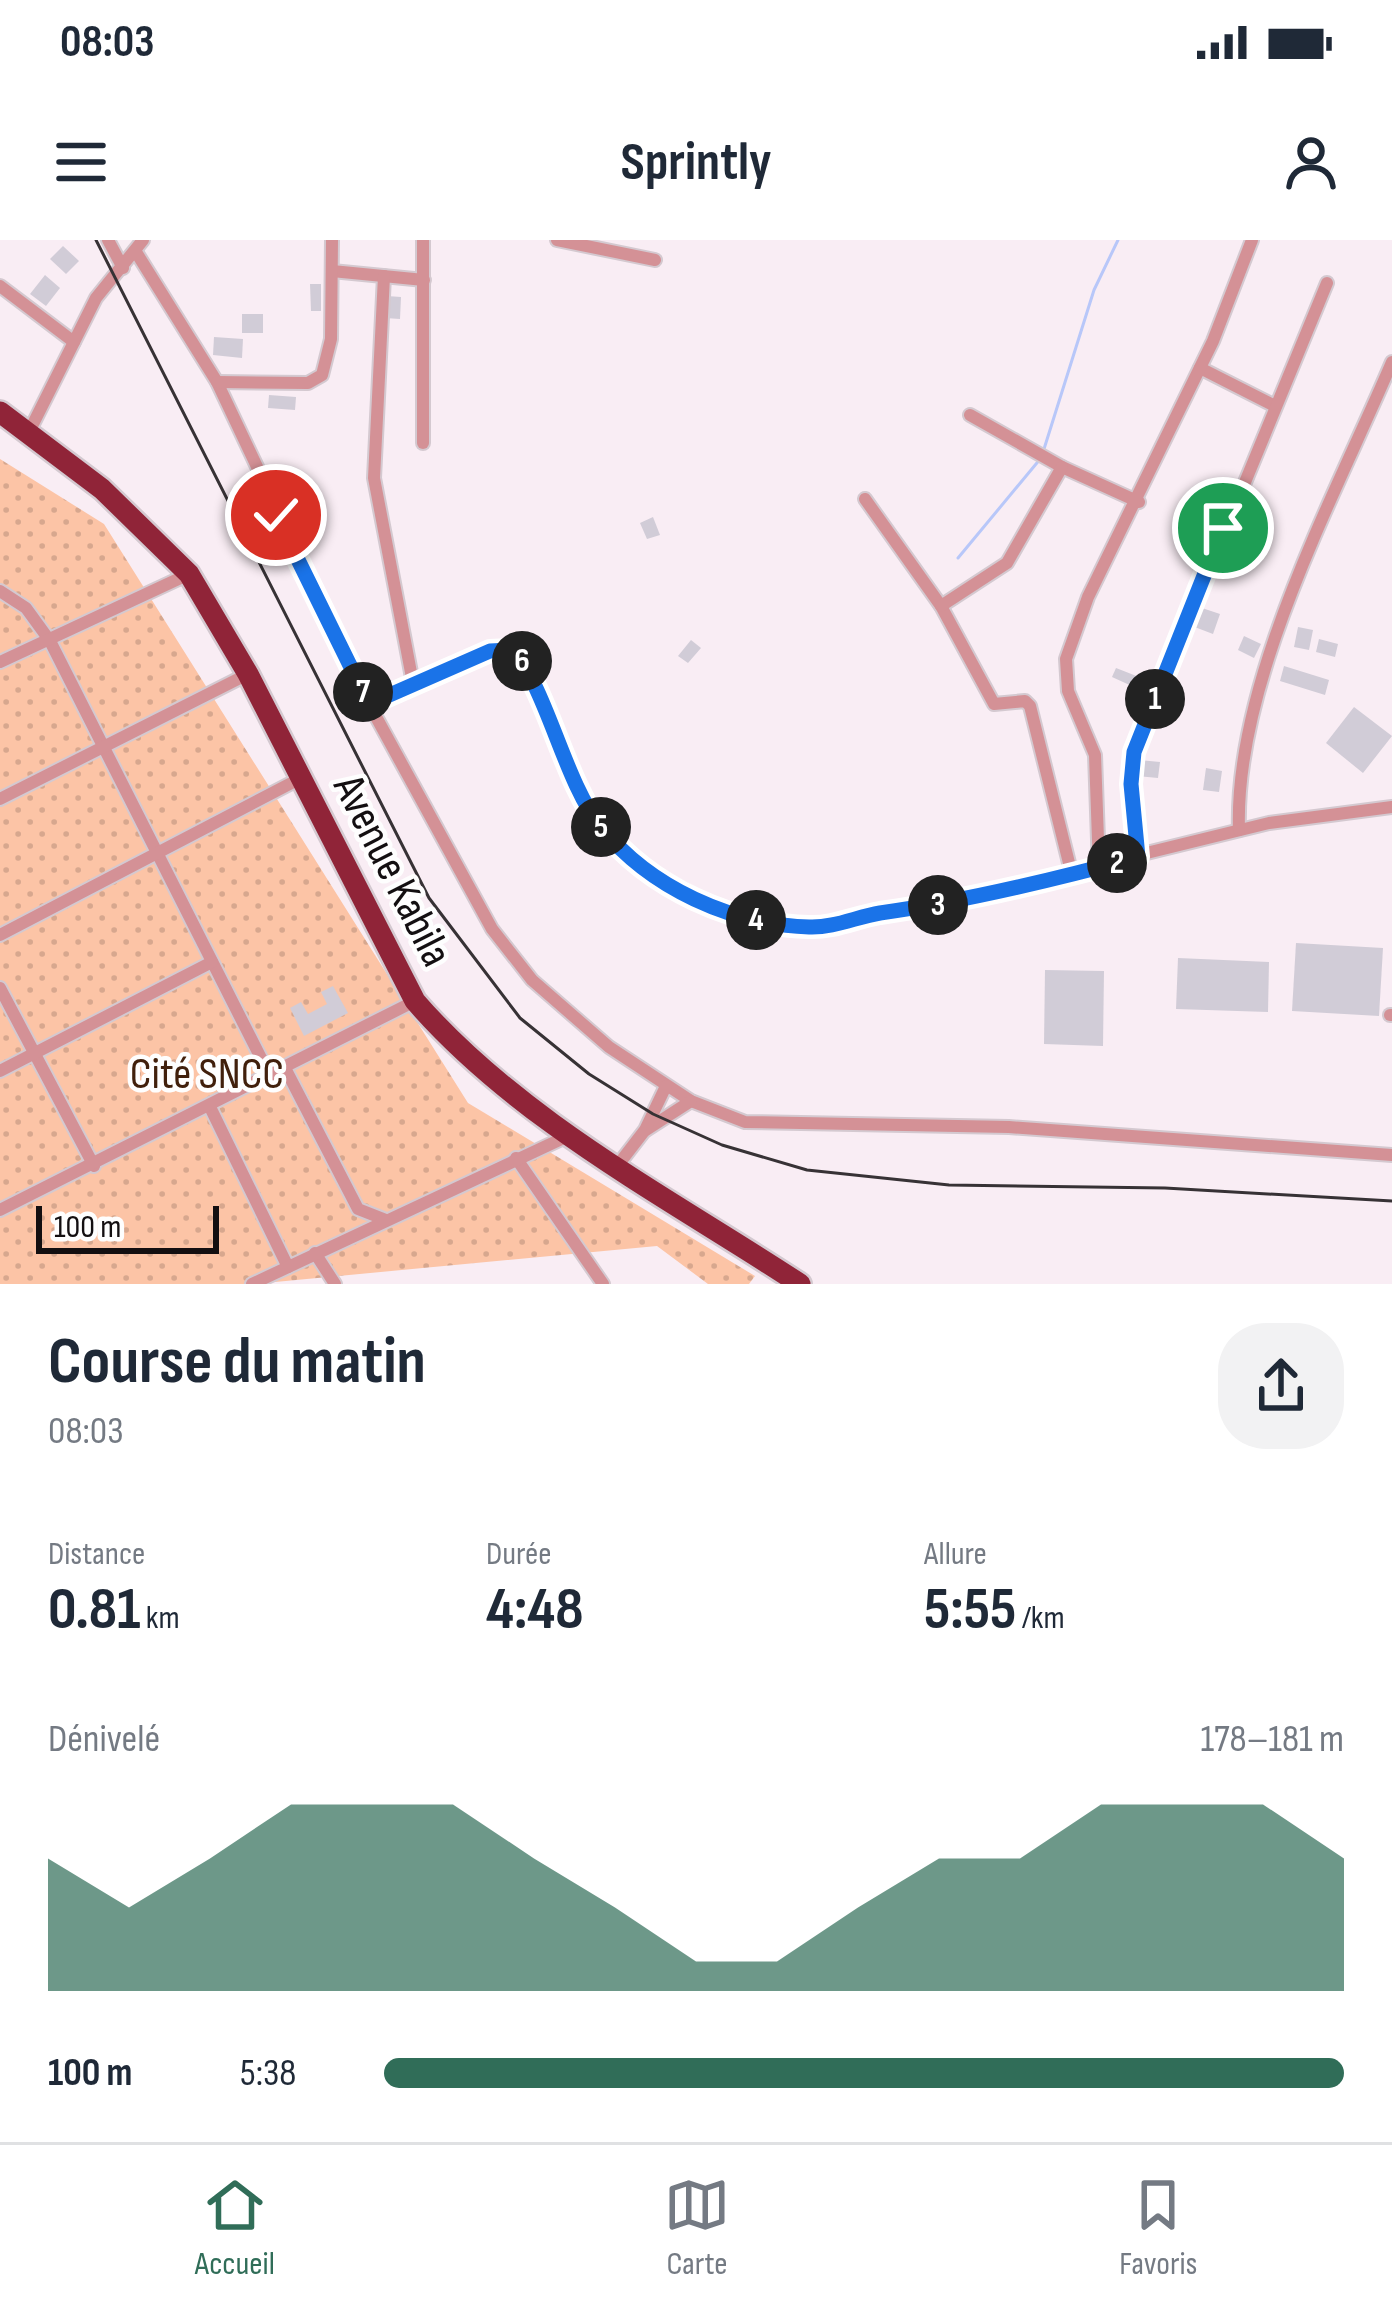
<!DOCTYPE html>
<html lang="fr">
<meta charset="utf-8">
<style>
body{margin:0;font-family:"Sofia Sans Condensed",sans-serif;background:#f2f2f3;color:#1f2937;height:100vh;display:flex;flex-direction:column;font-size:45px;white-space:nowrap}
*{box-sizing:border-box;margin:0}
p{font-size:39px;color:#747a83}
.icon{flex:none;width:66px;height:66px;fill:none;stroke:currentColor;stroke-width:2;stroke-linecap:round;stroke-linejoin:round}
.map{position:relative;height:1044px;overflow:hidden}
.sheet{display:flex;flex-direction:column;background:#fff;flex:1}
.sheet>*{flex:none}
.scale{position:absolute;left:36px;bottom:30px;width:183px;box-sizing:border-box;padding-left:12px;border:6px solid #130f11;border-top:0;font-size:33px;line-height:42px;white-space:nowrap;color:#130f11;-webkit-text-stroke:9px #fefefe;paint-order:stroke}
.pin{position:absolute;display:grid;place-items:center;width:102px;height:102px;color:#fff;margin:-51px;border:6px solid #fff;border-radius:50%;box-shadow:0 3px 12px #0007}
.km{position:absolute;width:60px;height:60px;margin:-30px;border-radius:50%;background:#222;color:#fff;font-size:33px;line-height:60px;text-align:center}
.round{display:grid;place-items:center;flex:none;width:126px;height:126px;border-radius:48px;background:#f2f2f3}
.summary{display:flex;align-items:center;justify-content:space-between;height:204px;padding:0 48px}
h1{font-size:66px;font-weight:700;line-height:90px}
.stats{display:grid;grid-template-columns:repeat(3,1fr);gap:18px;height:204px;padding:12px 48px}
.stats div{display:grid;align-content:center}
.stats b{font-size:60px;font-weight:700}
.stats small{font-size:33px;font-weight:400}
.stats p{font-size:33px}
.chart{height:336px;padding:24px 48px}
.chart p{display:flex;justify-content:space-between}
.chart svg{width:100%;height:216px;margin-top:12px;fill:#306d58;opacity:.7}
ul{padding:0 48px;list-style:none;font-size:39px}
li{display:grid;grid-template-columns:192px 144px 1fr;align-items:center;height:90px}
li i{height:30px;border-radius:15px;background:#306d58}
.status{display:flex;justify-content:space-between;align-items:center;height:84px;padding:0 60px;background:#fff;direction:ltr}
.status svg{height:33px;fill:currentColor}
header{display:flex;justify-content:space-between;align-items:center;height:156px;padding:0 48px;background:#fff;font-size:54px;font-weight:700}
.dock{display:flex;justify-content:space-around;align-items:center;height:168px;border-top:3px solid #e0e1e3;background:#fff;font-size:33px;color:#747a83}
.dock a{display:grid;justify-items:center;gap:6px}
.dock .current{color:#306d58}
.map>svg:first-child{display:block}
</style>
<div class="status"><b>08:03</b><svg viewBox="0 0 49 12"><path d="M0 12V9h3v3zM5 12V6h3v6zM10 12V3h3v9zM15 12V0h3v12zM26 1h20v11H26zM47 4h2v5h-2z"/></svg></div>
<header><svg class="icon" aria-label="menu" viewBox="0 0 24 24"><path d="M4 6h16M4 12h16M4 18h16"/></svg>Sprintly<svg class="icon" aria-label="person" viewBox="0 0 24 24"><circle cx="12" cy="8" r="4"/><path d="M4 21q1-7 8-7t8 7"/></svg></header>
<div class="map">
<svg width="1392" height="1044" viewBox="0 0 1392 1044">
<defs>
<pattern id="park-dots" width="8" height="8" patternUnits="userSpaceOnUse" patternTransform="scale(3)"><rect width="8" height="8" fill="#fcc4a6"/><path d="M2 2h.1M6 6h.1" fill="none" stroke="#d7a78e" stroke-width="1.8" stroke-linecap="round"/></pattern>
</defs>
<rect width="100%" height="100%" fill="#f9edf4"/>
<polygon fill="url(#park-dots)" points="0,219 104,284 468,863 755,1036 749,1044 708,1044 657,1006 253,1044 0,1044"/>
<g fill="none" stroke-linecap="round" stroke-linejoin="round">
<g stroke="#b8c7f9" stroke-width="3">
<polyline points="1044,209 1094,50 1118,0"/>
<polyline points="958,318 1041,218"/>
</g>
</g>
<g fill="#d1ccd7">
<polygon points="63,6 79,21 66,34 50,19"/>
<polygon points="45,35 60,48 46,66 30,54"/>
<polygon points="310,44 321,44 321,71 311,71"/>
<polygon points="387,56 401,57 400,79 385,78"/>
<rect x="242" y="74" width="21" height="19"/>
<polygon points="214,97 243,99 242,118 213,115"/>
<polygon points="269,155 296,157 295,170 268,168"/>
<polygon points="653,277 660,295 647,299 640,283"/>
<polygon points="1199,367 1220,374 1213,394 1192,386"/>
<polygon points="1298,387 1313,390 1309,410 1294,407"/>
<polygon points="1244,396 1261,404 1254,418 1238,410"/>
<polygon points="1319,399 1338,404 1335,417 1316,412"/>
<polygon points="691,400 701,408 688,423 678,416"/>
<polygon points="1284,426 1329,440 1325,455 1280,441"/>
<polygon points="1116,428 1139,437 1134,447 1112,437"/>
<polygon points="1160,461 1177,469 1172,483 1154,476"/>
<polygon points="1354,467 1392,496 1363,533 1326,503"/>
<polygon points="1139,520 1160,522 1158,538 1137,536"/>
<polygon points="1206,528 1222,531 1219,552 1203,550"/>
<polygon points="1296,703 1383,708 1379,776 1292,771"/>
<polygon points="1178,718 1269,722 1268,772 1176,769"/>
<polygon points="1045,730 1104,731 1103,806 1044,804"/>
<polygon points="333,746 348,773 304,796 290,768 301,762 308,774 327,764 321,752"/>
</g>
<g fill="none" stroke-linecap="round" stroke-linejoin="round">
<g stroke="#d4c9d0" stroke-width="16">
<g id="street">
<polyline points="108,0 123,28"/>
<polyline points="557,0 655,20"/>
<polyline points="136,12 217,142 369,464 492,689 532,740 609,807 691,861 745,882 1009,887 1392,915"/>
<polyline points="332,31 424,40"/>
<polyline points="384,36 374,238 413,443"/>
<polyline points="0,46 74,102"/>
<polyline points="1200,128 1275,166"/>
<polyline points="217,142 308,143 322,135 331,99 332,0"/>
<polyline points="970,175 1062,227 1139,262"/>
<polyline points="29,192 96,58 143,0"/>
<polyline points="423,203 423,0"/>
<polyline points="865,259 941,366 994,464 1025,461 1030,466 1072,635"/>
<polyline points="0,351 26,368 50,401 270,836"/>
<polyline points="941,366 1007,323 1062,227"/>
<polyline points="0,422 189,334"/>
<polyline points="369,464 490,411 511,410 529,436 576,548 599,585 633,622 710,664 785,686 829,686 918,669 1269,583 1392,567"/>
<polyline points="0,559 248,434"/>
<path d="M1239 590C1234 442 1334 258 1392 122"/>
<polyline points="1138,617 1131,544 1134,512 1327,43"/>
<polyline points="1099,628 1095,515 1068,451 1066,419 1088,357 1213,101 1252,0"/>
<polyline points="0,695 301,538"/>
<polyline points="0,748 94,926"/>
<polyline points="1390,775 1392,775"/>
<polyline points="285,828 358,969 386,980"/>
<polyline points="0,831 212,722"/>
<polyline points="210,867 288,1027"/>
<polyline points="646,890 691,861"/>
<polyline points="516,918 603,1044"/>
<polyline points="618,925 645,890 666,846"/>
<polyline points="0,970 415,761"/>
<polyline points="315,1013 335,1044"/>
<polyline points="252,1044 572,894"/>
</g>
</g>
<g stroke="#d4c9d0" stroke-width="26">
<path id="highway" d="M0 172 102 249 189 334 248 434 415 761C518 880 669 958 800 1044"/>
</g>
<use href="#street" stroke="#d49196" stroke-width="12"/>
<use href="#highway" stroke="#902438" stroke-width="21"/>
<polyline stroke="#373235" stroke-width="3" points="96,0 429,658 520,778 589,834 653,874 722,905 807,930 949,945 1165,948 1392,961"/>
</g>
<g fill="none" stroke-linecap="round" stroke-linejoin="round">
<g stroke="#fff" stroke-width="24">
<path id="route" d="M276 275 369 464 490 411 511 410C546 443 563 540 601 587 650 648 732 685 809 687 834 688 856 677 880 673 967 661 1053 640 1138 617L1131 544 1134 512 1223 288"/>
</g>
<use href="#route" stroke="#1a73e8" stroke-width="15"/>
</g>
<g text-anchor="middle" dominant-baseline="central" stroke-width="9" stroke-linejoin="round" paint-order="stroke">
<g font-size="45" fill="#130f11" stroke="#fefefe">
<text transform="translate(392 631) rotate(63)">Avenue Kabila</text>
</g>
<g font-size="45" fill="#41200c" stroke="#fefefe">
<text x="207" y="834">Cité SNCC</text>
</g>
</g>
</svg>
<div class="scale">100 m</div>
<div class="pin" style="left:1223px;top:288px;background:#1e9e55"><svg class="icon" aria-label="arrive" viewBox="0 0 24 24"><path d="M6 21V4h12l-3 4 3 4H6"/></svg></div>
<div class="pin" style="left:276px;top:275px;background:#d93025"><svg class="icon" aria-label="check" viewBox="0 0 24 24"><path d="M5 12l5 5 9-10"/></svg></div>
<b class="km" style="left:1155px;top:459px">1</b>
<b class="km" style="left:1117px;top:623px">2</b>
<b class="km" style="left:938px;top:665px">3</b>
<b class="km" style="left:756px;top:680px">4</b>
<b class="km" style="left:601px;top:587px">5</b>
<b class="km" style="left:522px;top:421px">6</b>
<b class="km" style="left:363px;top:452px">7</b>
</div>
<section class="sheet">
<div class="summary"><div><h1>Course du matin</h1><p>08:03</p></div><a class="round"><svg class="icon" aria-label="share" viewBox="0 0 24 24"><path d="M12 15V3M7 8l5-5 5 5M5 13v7h14v-7"/></svg></a></div>
<div class="stats">
<div><p>Distance</p><b>0.81<small> km</small></b></div>
<div><p>Durée</p><b>4:48</b></div>
<div><p>Allure</p><b>5:55<small> /km</small></b></div>
</div>
<div class="chart"><p><span>Dénivelé</span>178–181 m</p>
<svg viewBox="0 0 160 44" preserveAspectRatio="none"><path d="M0 44V17L10 27L20 17L30 6L40 6L50 6L60 17L70 27L80 38L90 38L100 27L110 17L120 17L130 6L140 6L150 6L160 17V44z"/></svg>
</div>
<ul>
<li><b>100 m</b>5:38<i style="width:100%"></i></li>
</ul>
</section>
<nav class="dock">
<a class="current"><svg class="icon" aria-label="home" viewBox="0 0 24 24"><path d="M3 11l9-7 9 7M6 9v11h12V9"/></svg>Accueil</a>
<a><svg class="icon" aria-label="map" viewBox="0 0 24 24"><path d="M3 6l6-2 6 2 6-2v14l-6 2-6-2-6 2zM9 4v14M15 6v14"/></svg>Carte</a>
<a><svg class="icon" aria-label="saved" viewBox="0 0 24 24"><path d="M7 4h10v16l-5-4-5 4z"/></svg>Favoris</a>
</nav>
